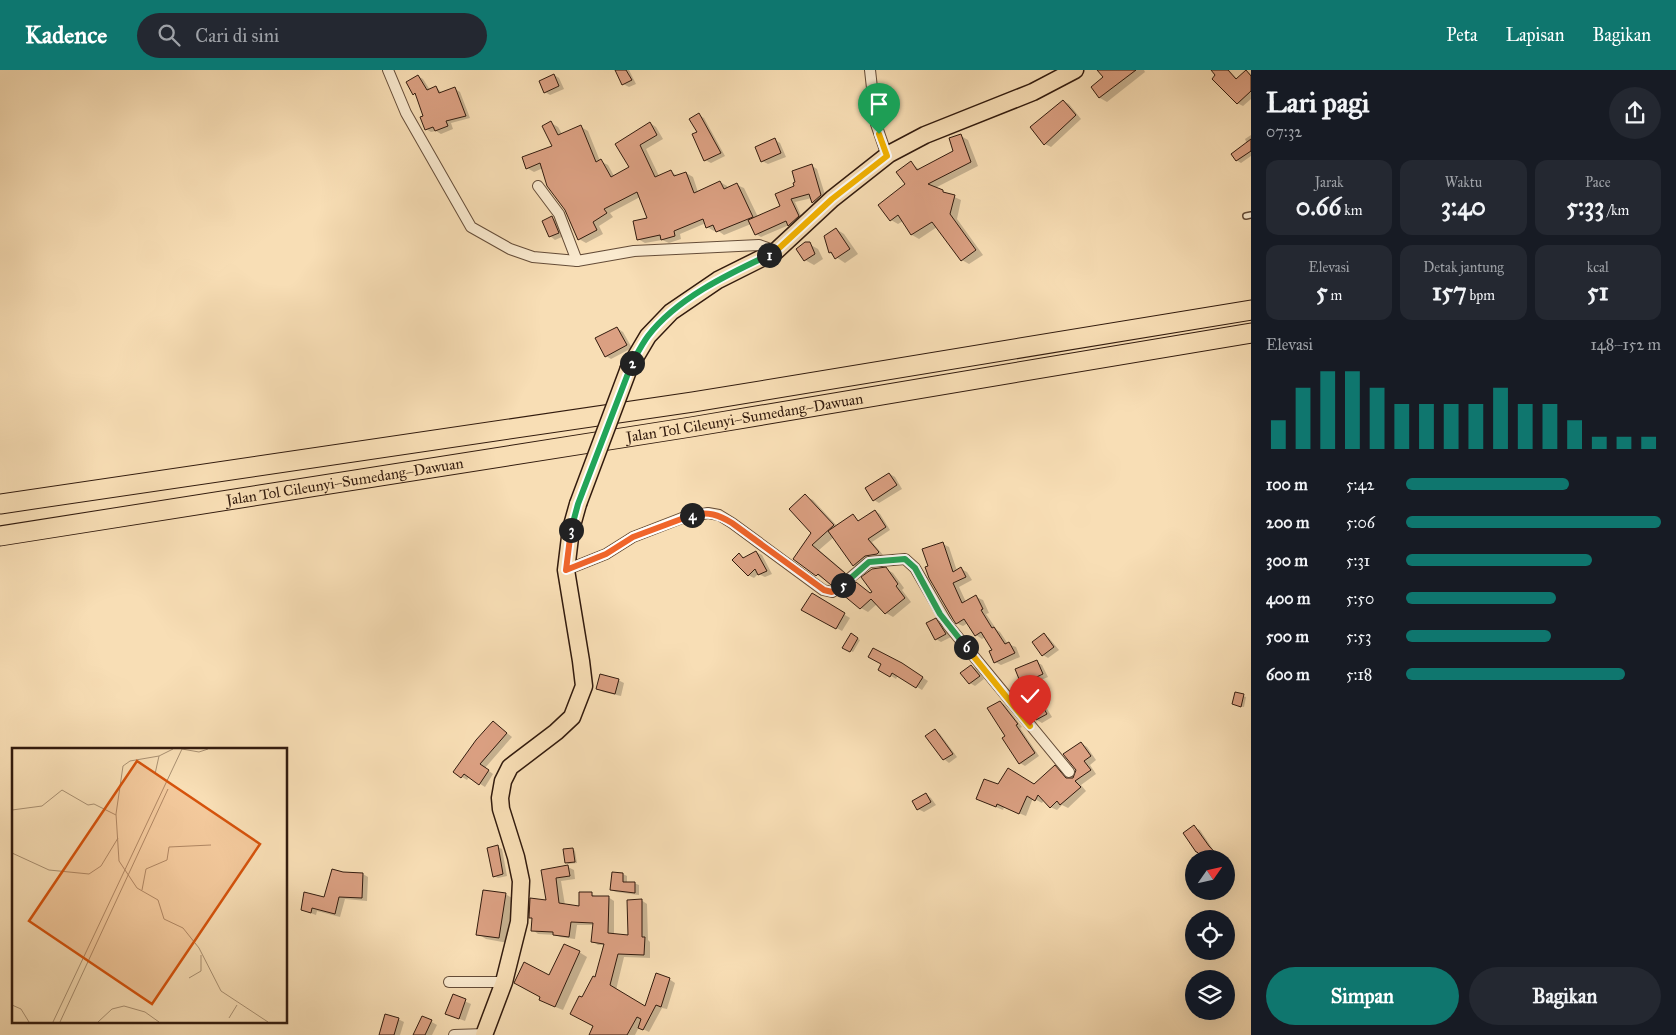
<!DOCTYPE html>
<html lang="id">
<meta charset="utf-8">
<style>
body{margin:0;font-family:"IM FELL Great Primer",serif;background:#242831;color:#f1f3f6;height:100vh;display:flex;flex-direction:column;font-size:19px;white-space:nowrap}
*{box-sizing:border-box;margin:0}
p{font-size:16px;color:#9ea1a6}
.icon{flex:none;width:28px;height:28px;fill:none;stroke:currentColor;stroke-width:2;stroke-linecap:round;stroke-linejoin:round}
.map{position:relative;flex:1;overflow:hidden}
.drawer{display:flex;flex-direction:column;background:#171b24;width:425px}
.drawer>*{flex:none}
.needle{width:32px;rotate:56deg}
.fabs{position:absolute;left:1185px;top:780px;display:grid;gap:10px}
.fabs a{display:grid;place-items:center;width:50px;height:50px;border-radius:50%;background:#171b24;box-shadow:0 5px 20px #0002;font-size:25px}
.pin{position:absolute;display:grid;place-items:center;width:42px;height:42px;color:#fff;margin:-51px -21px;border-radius:50% 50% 50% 0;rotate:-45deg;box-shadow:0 0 5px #0007}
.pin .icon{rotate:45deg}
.km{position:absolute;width:25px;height:25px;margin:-12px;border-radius:50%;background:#222;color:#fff;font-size:14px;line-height:25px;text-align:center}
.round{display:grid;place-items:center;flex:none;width:52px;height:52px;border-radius:26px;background:#242831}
.head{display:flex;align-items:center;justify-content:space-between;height:85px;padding:0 15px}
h1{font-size:28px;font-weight:700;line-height:38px}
.stats{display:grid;grid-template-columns:repeat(3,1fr);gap:8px;height:85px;padding:5px 15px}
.stats div{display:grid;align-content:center;border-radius:12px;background:#242831;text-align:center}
.stats b{font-size:25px;font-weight:700}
.stats small{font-size:14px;font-weight:400}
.stats p{font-size:14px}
.chart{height:140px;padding:10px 15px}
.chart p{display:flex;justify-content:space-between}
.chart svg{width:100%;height:90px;margin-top:5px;stroke:#0f766e;stroke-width:6}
.cta{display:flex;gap:10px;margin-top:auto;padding:10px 15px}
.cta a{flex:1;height:58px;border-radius:30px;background:#0f766e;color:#fff;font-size:20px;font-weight:700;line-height:58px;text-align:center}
.cta a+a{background:#242831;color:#f1f3f6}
ul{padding:0 15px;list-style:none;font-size:16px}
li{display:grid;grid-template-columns:80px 60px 1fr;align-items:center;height:38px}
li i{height:12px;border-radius:6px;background:#0f766e}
header{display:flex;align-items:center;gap:30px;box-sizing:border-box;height:70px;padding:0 25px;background:#0f766e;color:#fff}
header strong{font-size:24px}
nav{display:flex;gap:28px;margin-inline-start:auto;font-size:18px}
.search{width:350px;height:45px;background:#242831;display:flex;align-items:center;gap:12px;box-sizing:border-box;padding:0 18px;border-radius:28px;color:#9ea1a6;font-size:19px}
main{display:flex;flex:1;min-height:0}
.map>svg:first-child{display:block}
</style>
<header>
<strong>Kadence</strong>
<div class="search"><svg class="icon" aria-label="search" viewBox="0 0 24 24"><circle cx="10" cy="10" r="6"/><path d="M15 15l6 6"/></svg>Cari di sini</div>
<nav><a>Peta</a><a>Lapisan</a><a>Bagikan</a></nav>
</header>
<main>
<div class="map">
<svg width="1251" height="965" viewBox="0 0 1251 965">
<rect width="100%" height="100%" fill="#f8deb5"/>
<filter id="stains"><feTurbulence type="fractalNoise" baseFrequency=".004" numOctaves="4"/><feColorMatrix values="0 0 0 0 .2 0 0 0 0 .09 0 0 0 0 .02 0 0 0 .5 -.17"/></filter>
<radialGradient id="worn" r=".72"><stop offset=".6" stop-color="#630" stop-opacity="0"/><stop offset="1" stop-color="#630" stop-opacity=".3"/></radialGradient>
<g fill="#0003">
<polygon points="618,0 629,0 636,14 629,17 623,14"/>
<polygon points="1100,0 1144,0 1145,2 1107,32 1100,28 1092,17 1105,8"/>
<polygon points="1212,0 1229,0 1237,9 1246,1 1251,4 1251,29 1243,36 1237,33"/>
<polygon points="554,5 559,8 564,19 550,25 545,22"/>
<polygon points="418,6 423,9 430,20 436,17 442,23 455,19 460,22 470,48 451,53 453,59 441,64 436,61 431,62 426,59 425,47 417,26 414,24"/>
<polygon points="1063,31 1069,34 1081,49 1051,77 1045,74"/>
<polygon points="699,45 704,48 725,86 711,93 705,90 698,63"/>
<polygon points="551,53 558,57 562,64 581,57 588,61 600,91 608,95 614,106 631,97 617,74 650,53 656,57 663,69 646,79 659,106 671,102 678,106 686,103 693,107 698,122 720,112 727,116 728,119 737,115 744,118 758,147 782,137 812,96 817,99 826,128 818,135 813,132 812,128 795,132 803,150 794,158 789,155 761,167 756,164 751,154 724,165 717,160 714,161 707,157 706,153 680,164 681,169 669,173 662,170 645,173 638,169 648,149 640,127 610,143 613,147 599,156 603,164 586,173 579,169 566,139 543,98 534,102 527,98 554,77"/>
<polygon points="1251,65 1251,86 1241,93 1236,90 1247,74 1245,69"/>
<polygon points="961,66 968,70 978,96 935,118 961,130 957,149 983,185 969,194 962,190 937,157 919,169 912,165 903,151 898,154 891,150 880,135 907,115 911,93 920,100 954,81"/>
<polygon points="775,70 780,73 786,87 768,94 762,91"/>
<polygon points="552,148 557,151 564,166 555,170 550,166"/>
<polygon points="836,159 844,164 858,184 845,193 830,183 825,167"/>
<polygon points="809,174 818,179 823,189 814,195 805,190"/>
<polygon points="617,258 623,262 632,278 611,289 606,286"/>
<polygon points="890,404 895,407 902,419 879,433 874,430"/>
<polygon points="805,426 813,430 837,456 853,446 860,452 875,441 880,444 890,460 872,472 883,485 859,498 854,495 834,467 819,480 852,508 840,518 826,509 825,510 817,505 795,489 812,463"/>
<polygon points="943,474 949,477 957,501 961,499 967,502 972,510 959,517 966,532 976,527 983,530 989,543 986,544 997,560 1000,562 1008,574 1016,577 1020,587 1001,595 995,592 994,580 985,567 982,569 976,565 968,553 963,556 956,553"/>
<polygon points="756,482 762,485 772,504 765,507 758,504 754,508 748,505 739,485 745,488"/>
<polygon points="886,499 893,503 904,518 902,520 911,532 893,547 886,543 877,534 868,542 861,538 856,513 871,524"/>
<polygon points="812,525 850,548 842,561 826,552"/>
<polygon points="936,549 941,553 951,567 941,572 936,569"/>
<polygon points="1044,564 1049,568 1059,580 1048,588 1043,585"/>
<polygon points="851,565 860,570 853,582 844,577"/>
<polygon points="1037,592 1042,595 1048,607 1032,614 1052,647 1042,653 1037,650 1029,636 1016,600"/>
<polygon points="971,596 977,599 984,609 975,616 970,613"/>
<polygon points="908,598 928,611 922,620 898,605 896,609 880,599"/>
<polygon points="618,610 624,613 621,626 603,622 597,619"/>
<polygon points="1236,624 1246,627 1244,637 1235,635"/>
<polygon points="1000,632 1005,635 1022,657 1020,658 1039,686 1025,696 1020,693 1007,666"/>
<polygon points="493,652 512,667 485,698 493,704 485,717 469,707 467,710 462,707"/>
<polygon points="935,660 940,664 957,687 949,693 944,689"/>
<polygon points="1081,673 1087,677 1096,690 1090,695 1096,704 1081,715 1086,721 1068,738 1062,735 1057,740 1050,737 1044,730 1042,733 1033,728 1026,746 1004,737 1003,740 984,732 998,716 1034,715 1055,697 1061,700 1069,709 1074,709 1077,700"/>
<polygon points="926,724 931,728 936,735 924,742 918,739"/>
<polygon points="1194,757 1200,760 1214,781 1222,789 1206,789"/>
<polygon points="498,777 502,779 507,806 498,808 494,806"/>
<polygon points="573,779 575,781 577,793 568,794 566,792"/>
<polygon points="568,797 574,800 575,809 561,811 565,835 580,837 591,824 597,827 608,827 614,831 614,865 629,867 641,830 647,834 648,870 650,872 650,888 624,887 616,920 646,938 669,909 675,913 667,939 662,938 649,962 639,957 635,965 590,965 594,956 583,929 596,909 605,875 598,875 592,871 594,855 577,855 575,869 560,867 556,865 538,864 533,860 533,849 530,847 547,831 543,801"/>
<polygon points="343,803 363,804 368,807 367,831 345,829 340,847 317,841 316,845 302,840 325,828"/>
<polygon points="613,803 623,804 627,806 627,813 634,813 639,815 639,825 616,822 611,820"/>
<polygon points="505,824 514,829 508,873 486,869 478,864"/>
<polygon points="579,882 587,887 563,940 548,934 542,927 550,907"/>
<polygon points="453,926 471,934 465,951 452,946"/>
<polygon points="423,947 437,955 432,965 414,965"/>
<polygon points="398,949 404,952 400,965 380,965"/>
</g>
<g fill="#dba082" stroke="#321b0e">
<polygon points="615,0 626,0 632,10 622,15"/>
<polygon points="1097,0 1136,0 1099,28 1091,17 1103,7"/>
<polygon points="1211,0 1228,0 1236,9 1246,0 1251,6 1251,21 1237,34 1212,9 1215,5"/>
<polygon points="554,4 559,16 544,23 539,11"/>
<polygon points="418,5 427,20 436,16 439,23 455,17 466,46 446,51 448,56 435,61 433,57 425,60 420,47 423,46 415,23 413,25 406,12"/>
<polygon points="1063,30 1076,45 1044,75 1030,57"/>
<polygon points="699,43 721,83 704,91 692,64 697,62 689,49"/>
<polygon points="551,51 558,65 581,55 596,92 601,89 611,107 629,97 615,74 650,52 657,65 640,75 655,107 671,100 674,106 686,102 694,123 720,111 724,119 737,113 753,147 716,162 713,155 706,158 703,149 674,161 675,166 661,170 660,165 637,170 633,151 647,148 637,122 604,139 607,143 593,152 597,160 578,170 565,140 547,116 540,93 526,99 522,87 552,76 542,56"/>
<polygon points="961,64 971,92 928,114 943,120 943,122 955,125 950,144 976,180 961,191 932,152 911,165 898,145 890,151 878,135 905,114 896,102 911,91 917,100 953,81 949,68"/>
<polygon points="775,68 781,83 761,92 755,77"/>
<polygon points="1251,69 1251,81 1236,91 1231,84"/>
<polygon points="812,94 821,125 812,133 809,124 791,129 799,146 788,156 786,151 755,165 748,150 780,136 775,124 794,116 793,113 795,112 792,101"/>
<polygon points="552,146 559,163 549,167 542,151"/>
<polygon points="836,158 850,179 835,189 831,182 829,183 824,166"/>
<polygon points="805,172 810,172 815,184 804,191 796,179"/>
<polygon points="617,257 627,275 605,287 595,268"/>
<polygon points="889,403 897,415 873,431 865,418"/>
<polygon points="805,424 834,455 812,475 845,503 831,515 818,504 816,506 793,489 811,463 789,439"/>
<polygon points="875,440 886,457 868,469 879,482 877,484 865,486 853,496 828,461 853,444 858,451"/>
<polygon points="943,472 953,502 961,497 966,507 953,513 962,533 976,525 983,539 981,540 992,558 994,557 1005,574 1009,572 1015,583 994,593 989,581 992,580 981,562 975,566 964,549 956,554 954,551 929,508 925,497 928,496 922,479"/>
<polygon points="756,481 767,501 758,505 755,499 748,506 732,490 739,483 743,488"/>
<polygon points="886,497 898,514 896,516 905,528 885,544 871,529 860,539 842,524 856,512 870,523 872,522 861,507 872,499"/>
<polygon points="812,523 845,543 836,559 801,540"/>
<polygon points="936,548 946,564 935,570 926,553"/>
<polygon points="851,563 858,568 850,582 842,578"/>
<polygon points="1044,563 1054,577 1042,586 1032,572"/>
<polygon points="873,578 902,593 923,607 916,618 892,603 890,607 878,600 881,594 868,587"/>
<polygon points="1037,590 1043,604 1028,611 1047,644 1036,650 1024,637 1027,635 1019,621 1023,619 1015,599"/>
<polygon points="971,595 980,606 969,614 960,603"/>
<polygon points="600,604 619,609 615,624 596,619"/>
<polygon points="1235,622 1244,624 1241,637 1232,634"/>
<polygon points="1000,631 1018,654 1016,655 1035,683 1019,694 1002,668 1005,666 987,638"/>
<polygon points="493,651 507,663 480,694 489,700 479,715 464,704 461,708 453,702 476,670"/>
<polygon points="935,659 953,684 943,690 925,666"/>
<polygon points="1081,672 1091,686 1084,691 1091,700 1075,711 1081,717 1060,735 1057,731 1050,738 1038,725 1035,731 1027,726 1019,744 997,734 996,737 976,729 984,709 998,714 1008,698 1034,714 1055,695 1066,708 1073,708 1076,700 1063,684"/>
<polygon points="926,723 931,732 917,740 912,731"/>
<polygon points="1194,755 1209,776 1221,789 1204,789 1197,782 1196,782 1183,763"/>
<polygon points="498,775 503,804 493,807 487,778"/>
<polygon points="573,778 575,792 565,793 563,779"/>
<polygon points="568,795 570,806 556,808 559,833 579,836 579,822 592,822 592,826 609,826 608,863 628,865 627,830 642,829 642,867 645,867 644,885 618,884 610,915 645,936 656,903 670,908 661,937 656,935 643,960 638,958 641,949 637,947 627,965 589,965 593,956 570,944 579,926 582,927 593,906 595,907 604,874 591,872 593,853 571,852 569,867 553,865 553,862 531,861 532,848 529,848 530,828 546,830 541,800"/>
<polygon points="332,799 343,802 363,803 362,828 339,827 335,844 312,838 311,843 301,840 304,822 324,827"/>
<polygon points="612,802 623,803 623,812 635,812 635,823 610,820"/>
<polygon points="483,820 506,823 499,868 476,865"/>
<polygon points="564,874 580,881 555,937 539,930 540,927 514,913 524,892 549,905"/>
<polygon points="453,924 466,929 459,949 445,944"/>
<polygon points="385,944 399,948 394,965 379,965"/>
<polygon points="422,946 432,950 425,965 413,965"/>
</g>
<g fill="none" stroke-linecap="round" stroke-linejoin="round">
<g stroke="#644c38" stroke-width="8">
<polyline id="lane" points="1246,146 1251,145"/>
</g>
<g stroke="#644c38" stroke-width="12">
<g id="street">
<polyline points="388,0 406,43 471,157 510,179 533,187 577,191 634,181 759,175 776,181"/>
<polyline points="870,0 876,54 887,86"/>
<polyline points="538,116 559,144 577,191"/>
<polyline points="566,500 606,484 633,467 682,448 708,443 719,445 732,453 823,520 832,522 837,519 869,492 905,489 915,498 948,555 1069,702"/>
<polyline points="449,912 504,912"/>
<polyline points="454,965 485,964"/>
</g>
</g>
<g stroke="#321b0e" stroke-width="19">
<g id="primary">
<polyline points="629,298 648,266 671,242 718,210 776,181 832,129 889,84 925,65 1033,22 1075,0"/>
<polyline points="484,965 504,912 519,852 521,811 516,787 501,739 500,728 503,711 510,697 556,662 572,647 584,616 581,591 566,500 571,459 578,434"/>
</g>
</g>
<g stroke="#321b0e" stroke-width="21">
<g id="highway">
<polyline points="0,434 693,332 1251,240"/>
<path id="s1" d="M0 466 691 357 1251 263"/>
</g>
</g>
<use href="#lane" stroke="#faeacf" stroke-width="5"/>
<use href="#street" stroke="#faeacf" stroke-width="10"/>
<use href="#primary" stroke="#f8deb5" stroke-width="16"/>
<use href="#highway" stroke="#f8deb5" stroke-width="19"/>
<g stroke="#321b0e" stroke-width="19" stroke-linecap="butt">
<polyline id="primary-bridge" points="578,434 629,298"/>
</g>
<use href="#primary-bridge" stroke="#f8deb5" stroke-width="16"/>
</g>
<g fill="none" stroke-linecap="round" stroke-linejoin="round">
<g stroke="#fff" stroke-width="10">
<polyline id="split-1" points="769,185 776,181 832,129 887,86 879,64"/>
</g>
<g stroke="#fff" stroke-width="10">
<path id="split-2" d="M632 293C637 284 642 274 648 266 676 229 728 204 769 185"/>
</g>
<g stroke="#fff" stroke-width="10">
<polyline id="split-3" points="571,460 578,434 632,293"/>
</g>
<g stroke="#fff" stroke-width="10">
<polyline id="split-4" points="571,460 566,500 606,484 633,467 692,445"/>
</g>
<g stroke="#fff" stroke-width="10">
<path id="split-5" d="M692 445C708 441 719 445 732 453L824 520 832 522 843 515"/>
</g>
<g stroke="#fff" stroke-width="10">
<polyline id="split-6" points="843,515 869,492 905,489 915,498 940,544 966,577"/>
</g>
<g stroke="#fff" stroke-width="10">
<polyline id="split-7" points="966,577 1030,656"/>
</g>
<use href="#split-1" stroke="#f5b400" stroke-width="6"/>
<use href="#split-2" stroke="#22a559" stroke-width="6"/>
<use href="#split-3" stroke="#22a559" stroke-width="6"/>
<use href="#split-4" stroke="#f0652b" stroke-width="6"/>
<use href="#split-5" stroke="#f0652b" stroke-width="6"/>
<use href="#split-6" stroke="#22a559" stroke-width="6"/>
<use href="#split-7" stroke="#f5b400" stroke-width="6"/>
</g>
<g text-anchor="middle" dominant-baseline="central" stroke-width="4" stroke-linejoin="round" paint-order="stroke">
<g font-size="15" fill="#321b0e" stroke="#faeacf">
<text stroke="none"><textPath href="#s1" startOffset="754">Jalan Tol Cileunyi–Sumedang–Dawuan</textPath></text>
<text stroke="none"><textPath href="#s1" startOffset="349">Jalan Tol Cileunyi–Sumedang–Dawuan</textPath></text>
</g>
</g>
<g transform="translate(12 678)">
<rect width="275" height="275" fill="#f8deb5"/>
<path fill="none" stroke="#a99072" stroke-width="1" d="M161 1 147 8 118 13 111 18 104 66 107 113 125 140 146 152 152 171 171 180 187 200 209 243 256 274M170 1 187 4 196 1M143 26 147 8M0 62 30 58 50 42 76 57 82 56 104 67M0 105 37 122 77 126 89 118 106 90M130 142 134 121 155 112 157 99 199 97M177 230 189 223V207M0 257 9 261 17 274M217 270 225 257M41 274 170 1M48 274 156 41M86 274 100 261 112 258 133 264 147 274"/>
<path fill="#d6530c" fill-opacity="0.15" stroke="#d6530c" stroke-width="2.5" d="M125 13 248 96 140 256 17 173Z"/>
<rect width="275" height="275" fill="none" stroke="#321b0e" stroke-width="2.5"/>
</g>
<rect width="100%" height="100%" filter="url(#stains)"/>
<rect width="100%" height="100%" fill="url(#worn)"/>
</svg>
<div class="fabs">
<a><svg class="needle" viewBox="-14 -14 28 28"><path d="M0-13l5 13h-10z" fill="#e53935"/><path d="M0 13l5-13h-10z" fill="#9ea1a6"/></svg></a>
<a><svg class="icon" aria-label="locate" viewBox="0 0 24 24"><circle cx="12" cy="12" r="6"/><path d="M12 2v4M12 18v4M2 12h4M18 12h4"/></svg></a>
<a><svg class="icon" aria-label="layers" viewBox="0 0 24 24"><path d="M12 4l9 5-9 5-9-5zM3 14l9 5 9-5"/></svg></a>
</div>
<div class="pin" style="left:879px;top:64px;background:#1e9e55"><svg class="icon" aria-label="arrive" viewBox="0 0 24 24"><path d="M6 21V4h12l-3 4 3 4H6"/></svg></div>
<div class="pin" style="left:1030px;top:656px;background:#d93025"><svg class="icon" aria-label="check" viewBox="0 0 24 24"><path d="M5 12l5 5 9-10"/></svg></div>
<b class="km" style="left:769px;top:185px">1</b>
<b class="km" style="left:632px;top:293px">2</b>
<b class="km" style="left:571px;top:460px">3</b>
<b class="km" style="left:692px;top:445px">4</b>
<b class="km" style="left:843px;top:515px">5</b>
<b class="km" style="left:966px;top:577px">6</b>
</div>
<section class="drawer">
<div class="head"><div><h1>Lari pagi</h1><p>07:32</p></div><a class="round"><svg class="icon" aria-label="share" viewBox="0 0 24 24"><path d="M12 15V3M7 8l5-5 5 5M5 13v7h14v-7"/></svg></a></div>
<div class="stats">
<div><p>Jarak</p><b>0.66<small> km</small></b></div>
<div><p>Waktu</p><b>3:40</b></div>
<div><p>Pace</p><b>5:33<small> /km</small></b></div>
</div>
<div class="stats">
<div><p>Elevasi</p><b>5<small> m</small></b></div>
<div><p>Detak jantung</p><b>157<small> bpm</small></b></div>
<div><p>kcal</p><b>51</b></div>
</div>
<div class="chart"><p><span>Elevasi</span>148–152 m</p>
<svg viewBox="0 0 160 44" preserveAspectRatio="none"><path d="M5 44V30M15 44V14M25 44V6M35 44V6M45 44V14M55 44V22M65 44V22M75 44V22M85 44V22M95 44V14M105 44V22M115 44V22M125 44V30M135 44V38M145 44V38M155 44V38"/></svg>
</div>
<ul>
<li><b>100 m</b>5:42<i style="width:64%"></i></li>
<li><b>200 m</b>5:06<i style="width:100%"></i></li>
<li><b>300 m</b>5:31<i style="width:73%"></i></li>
<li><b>400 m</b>5:50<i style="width:59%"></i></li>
<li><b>500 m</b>5:53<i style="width:57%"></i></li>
<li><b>600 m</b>5:18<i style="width:86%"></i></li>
</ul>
<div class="cta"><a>Simpan</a><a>Bagikan</a></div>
</section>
</main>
